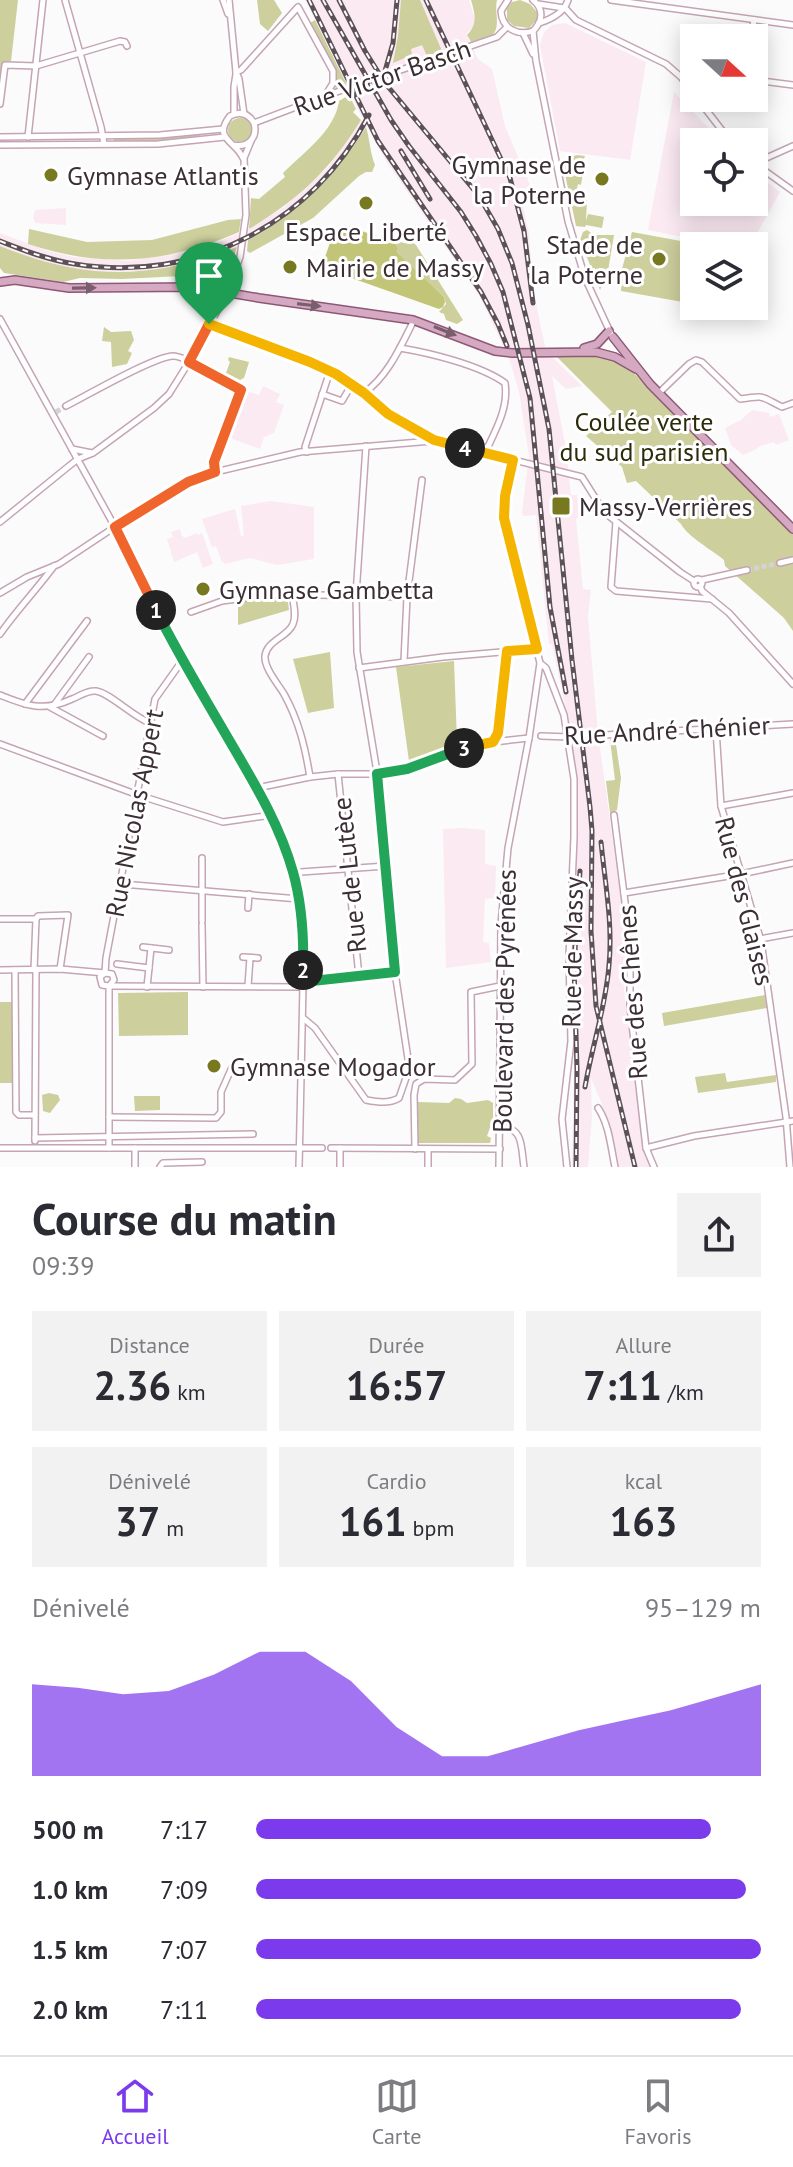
<!DOCTYPE html>
<html lang="fr">
<meta charset="utf-8">
<style>
body{margin:0;font-family:"PT Sans",sans-serif;background:#f2f2f3;color:#2b2b33;height:100vh;display:flex;flex-direction:column;font-size:30px;white-space:nowrap}
*{box-sizing:border-box;margin:0}
p{font-size:26px;color:#7c7c81}
.icon{flex:none;width:44px;height:44px;fill:none;stroke:currentColor;stroke-width:2;stroke-linecap:round;stroke-linejoin:round}
.map{position:relative;height:1167px;overflow:hidden}
.drawer{display:flex;flex-direction:column;background:#fff;flex:1}
.drawer>*{flex:none}
.needle{width:52px;rotate:111deg}
.fabs{position:absolute;left:680px;top:24px;display:grid;gap:16px}
.fabs a{display:grid;place-items:center;width:88px;height:88px;border-radius:0px;background:#fff;box-shadow:0 4px 20px #0003;font-size:40px}
.pin{position:absolute;display:grid;place-items:center;width:68px;height:68px;color:#fff;margin:-82px -34px;border-radius:50% 50% 50% 0;rotate:-45deg;box-shadow:0 0 8px #0007}
.pin .icon{rotate:45deg}
.km{position:absolute;width:40px;height:40px;margin:-20px;border-radius:50%;background:#222;color:#fff;font-size:22px;line-height:40px;text-align:center}
.round{display:grid;place-items:center;flex:none;width:84px;height:84px;border-radius:0px;background:#f2f2f3}
.head{display:flex;align-items:center;justify-content:space-between;height:136px;padding:0 32px}
h1{font-size:44px;font-weight:600;line-height:60px}
.stats{display:grid;grid-template-columns:repeat(3,1fr);gap:12px;height:136px;padding:8px 32px}
.stats div{display:grid;align-content:center;border-radius:0px;background:#f2f2f3;text-align:center}
.stats b{font-size:40px;font-weight:600}
.stats small{font-size:22px;font-weight:400}
.stats p{font-size:22px}
.chart{height:224px;padding:16px 32px}
.chart p{display:flex;justify-content:space-between}
.chart svg{width:100%;height:144px;margin-top:8px;fill:#7c3aed;opacity:.7}
ul{padding:0 32px;list-style:none;font-size:26px}
li{display:grid;grid-template-columns:128px 96px 1fr;align-items:center;height:60px}
li i{height:20px;border-radius:10px;background:#7c3aed}
.tab-bar{display:flex;justify-content:space-around;align-items:center;height:112px;border-top:2px solid #e1e1e2;background:#fff;font-size:22px;color:#7c7c81}
.tab-bar a{display:grid;justify-items:center;gap:4px}
.tab-bar .active{color:#7c3aed}
.map>svg:first-child{display:block}
</style>
<div class="map">
<svg width="793" height="1167" viewBox="0 0 793 1167">
<rect width="100%" height="100%" fill="#fbfbfb"/>
<g fill="#fbeaf2">
<polygon points="305,0 469,0 475,20 472,28 466,34 478,59 492,69 505,126 530,185 520,193 529,233 533,289 546,351 582,386 566,389 552,376 566,449 571,495 577,495 578,507 582,507 583,517 576,518 583,589 591,590 588,617 598,733 627,944 624,989 643,1148 651,1167 618,1167 601,1102 591,1078 592,1117 588,1167 572,1167 574,1069 570,960 577,851 575,780 566,710 552,644 549,644 536,515 523,516 522,512 529,456 519,392 509,358 479,295 386,161 357,108 335,58"/>
<polygon points="565,23 646,62 630,160 560,151 540,45 544,32 552,25"/>
<polygon points="674,92 722,142 694,142 694,202 754,202 754,172 780,192 750,246 728,246 648,230"/>
<polygon points="361,120 366,127 355,144 319,189 297,209 273,226 237,247 203,260 170,269 148,271 101,272 63,267 40,261 0,246 0,233 48,251 73,257 129,261 189,251 211,245 249,229 284,207 328,167"/>
<polygon points="66,208 66,225 35,223 33,218 35,210"/>
<polygon points="263,386 280,394 276,402 284,405 274,433 264,437 260,449 230,438 247,391 259,395"/>
<polygon points="752,410 769,413 770,417 779,414 789,440 776,445 774,442 760,446 755,450 743,455 731,445 725,428 741,420"/>
<polygon points="271,501 314,507 314,559 277,565 250,558 225,564 221,560 216,546 212,547 202,519 235,509 241,536 244,536 241,506"/>
<polygon points="180,529 182,536 185,538 197,533 198,535 202,533 213,564 203,568 197,552 174,562 167,539 173,537 171,532"/>
<polygon points="463,828 485,830 485,864 496,866 495,898 485,899 483,942 489,943 491,962 446,968 443,829"/>
</g>
<g fill="#cdcf9d">
<polygon points="0,0 18,0 11,61 3,62 0,85"/>
<polygon points="257,0 274,0 282,13 268,31 260,24"/>
<polygon points="401,0 420,0 442,51 427,56 422,45 411,49 412,55 393,63 398,36"/>
<path d="M471 0H497C494 12 501 25 493 35L471 42 467 35C478 24 475 14 471 0Z"/>
<polygon points="520,0 530,4 537,12 537,20 529,28 514,26 507,20 507,8 512,2"/>
<polygon points="315,20 347,85 337,89 334,86 336,78 334,70 310,23"/>
<path d="M349 95 356 109 353 112 361 120C330 170 299 199 249 229L251 198 259 199 285 177 283 173C303 153 335 131 339 101Z"/>
<circle cx="240" cy="130" r="12"/>
<path d="M366 127C370 140 370 153 375 165L372 172H366L359 176 313 218 250 253 247 251 248 240C298 212 336 176 366 127Z"/>
<polygon points="200,134 201,137 162,141 114,141 114,139"/>
<polygon points="577,155 585,156 580,169 583,172 581,185 578,184 575,197 587,200 586,221 588,214 604,217 602,228 586,225 585,227 576,226 562,160"/>
<path d="M241 219 239 232C168 263 103 269 28 244L29 229 87 242 152 240 228 220Z"/>
<polygon points="587,230 594,235 614,235 608,271 600,290 580,240 583,232"/>
<polygon points="632,232 708,246 694,246 694,304 621,291 622,269"/>
<polygon points="389,238 404,243 410,240 416,245 463,320 457,324 446,320 444,314 439,312 446,304 444,297 397,252 398,248 395,243 387,240"/>
<path d="M0 246C86 281 151 280 237 247L227 276 210 270 198 271 181 276 122 279 80 278 63 282 4 273 0 268Z"/>
<polygon points="104,327 111,332 131,331 134,340 128,351 132,353 127,364 112,367 111,342 102,341"/>
<path d="M593 354 616 360 628 367 793 532V631L784 618 725 566 724 560C712 550 687 536 681 524L636 481 627 483 622 467 586 436 612 412 557 357 556 355Z"/>
<polygon points="229,357 249,362 244,378 240,380 226,373 230,362 228,360"/>
<polygon points="287,594 289,610 238,625 238,600"/>
<polygon points="330,652 334,708 308,713 293,659"/>
<polygon points="454,661 457,742 409,761 396,667"/>
<polygon points="615,738 621,778 617,810 610,813 606,781 615,780 610,739"/>
<polygon points="188,992 188,1035 119,1036 118,993"/>
<polygon points="765,995 767,1008 664,1026 662,1013"/>
<polygon points="0,1002 12,1002 14,1083 0,1083"/>
<polygon points="725,1073 727,1082 776,1075 776,1082 698,1093 695,1077"/>
<polygon points="49,1093 58,1095 60,1100 50,1113 43,1111 42,1095"/>
<polygon points="134,1096 160,1096 160,1110 135,1111"/>
<polygon points="455,1098 461,1099 467,1103 488,1100 493,1103 493,1119 487,1136 491,1138 490,1143 417,1143 418,1102 449,1103"/>
</g>
<polygon fill="#c2c577" points="348,226 395,243 398,248 397,252 444,297 445,302 443,307 439,309 329,270 324,260 334,231"/>
<g fill="none" stroke-linecap="round" stroke-linejoin="round">
<g stroke="#d5d2d3" stroke-width="5" stroke-dasharray="5 2.5" stroke-linecap="butt">
<polyline points="56,412 66,406"/>
<polyline points="747,570 780,563"/>
</g>
<g stroke="#c5a4b5" stroke-width="8">
<g id="minor">
<polyline points="65,0 101,127 104,144"/>
<polyline points="223,0 228,14"/>
<polyline points="229,0 236,72 239,79 244,114"/>
<path d="M508 0 501 11C502 29 518 36 533 31 543 21 544 9 533 0"/>
<polyline points="611,0 793,25"/>
<polyline points="538,4 564,8"/>
<polyline points="565,8 576,20 666,64 681,77 694,94"/>
<path d="M539 23C552 19 564 13 568 0"/>
<polyline points="533,31 536,61 568,221 585,278 611,334"/>
<polyline points="523,33 533,54"/>
<polyline points="751,38 754,20"/>
<polyline points="236,72 241,70 298,7 333,71 333,83 325,96"/>
<polyline points="754,80 793,85"/>
<polyline points="697,98 731,142"/>
<polyline points="0,104 5,65 36,66 120,41 125,42 127,46"/>
<polyline points="234,114 234,87 236,74"/>
<polyline points="254,123 325,96 497,37 507,27"/>
<polyline points="0,137 160,135 223,129"/>
<polyline points="28,137 43,0"/>
<polyline points="0,145 158,144 225,137"/>
<path d="M233 145C248 148 258 138 254 123 248 113 240 111 230 116 212 139 236 141 243 158"/>
<polyline points="754,163 793,191"/>
<polyline points="755,163 793,146"/>
<polyline points="0,319 110,518 177,652 257,788 280,833 293,871 299,899 304,940 299,1167"/>
<polyline points="209,324 310,362 336,374 364,393 388,414 434,440 582,477 604,512 680,572 694,581"/>
<path d="M400 348C430 353 480 365 505 383 509 408 495 431 485 453"/>
<path d="M364 393C387 377 400 348 412 324"/>
<path d="M659 393 689 364 696 360 702 362 740 399C765 395 760 396 782 407L793 403"/>
<polyline points="322,394 342,401 352,384"/>
<path d="M66 406C84 397 158 354 174 356 186 357 231 382 241 390L214 462 215 472"/>
<polyline points="72,449 92,453"/>
<polyline points="307,452 305,447 330,371"/>
<polyline points="513,460 505,496 504,518 540,663 546,668 564,715 574,779 574,837 569,956 571,1041 562,1119 567,1167"/>
<polyline points="0,522 69,466 78,459 93,453 154,408 169,394 189,362 227,293 240,257 246,215 244,158 251,141"/>
<polyline points="616,522 611,587 616,591 712,599"/>
<polyline points="780,563 793,560"/>
<circle cx="698" cy="583" r="4"/>
<polyline points="702,580 747,570"/>
<polyline points="700,586 702,591 729,613 793,684"/>
<polyline points="0,593 27,577 59,564 139,511 188,482 207,474 300,452 432,441"/>
<path d="M292 593C293 602 297 615 293 624 288 637 267 640 265 656 264 668 278 684 284 694 299 721 305 747 310 777"/>
<polyline points="191,612 222,601 275,594 407,597"/>
<path d="M0 634C17 610 37 589 54 566"/>
<polyline points="404,661 407,597 422,480"/>
<polyline points="359,668 443,657 537,649"/>
<path d="M0 695C27 706 44 712 72 699 80 696 87 690 96 691 110 693 133 717 150 723"/>
<polyline points="25,704 87,621"/>
<polyline points="54,705 89,657"/>
<polyline points="50,707 103,736"/>
<polyline points="716,729 721,806 761,941 786,1117 790,1167"/>
<polyline points="541,736 570,737 793,724"/>
<polyline points="493,742 500,729 507,651"/>
<polyline points="0,744 138,795 223,822 272,815"/>
<polyline points="338,774 359,976"/>
<polyline points="257,788 310,777 338,774 385,774 407,769 454,750 493,742 529,738"/>
<polyline points="721,806 793,793"/>
<polyline points="614,815 630,942 630,1006 646,1148 654,1167"/>
<polyline points="202,858 202,921"/>
<polyline points="293,871 301,872 386,866"/>
<polyline points="122,884 299,899"/>
<polyline points="624,893 741,874 793,863"/>
<polyline points="248,908 249,894"/>
<polyline points="0,919 36,919 34,970"/>
<polyline points="36,919 38,916 68,915 60,969"/>
<polyline points="202,925 203,987"/>
<polyline points="760,939 793,933"/>
<polyline points="143,947 169,950"/>
<polyline points="243,957 258,958"/>
<polyline points="117,964 149,968"/>
<polyline points="0,970 60,969 105,973 106,958 155,699 182,661"/>
<polyline points="15,970 16,1112 19,1115 35,1115"/>
<polyline points="303,982 395,972"/>
<polyline points="109,986 303,987"/>
<polyline points="248,986 250,958"/>
<polyline points="147,987 151,948"/>
<path d="M303 1018 315 1028 366 1100C377 1102 389 1104 399 1098L407 1075 408 1059 395 972 378 778 357 652 356 595 366 446"/>
<path d="M598 1108C609 1124 611 1148 615 1167"/>
<polyline points="109,1117 216,1118 221,1112 221,1092 233,1065"/>
<path d="M500 1128C524 1126 521 1148 524 1167"/>
<polyline points="35,1138 253,1134"/>
<polyline points="35,1141 36,970"/>
<polyline points="0,1148 322,1148"/>
<polyline points="109,1148 109,986 114,980 112,974 105,973 100,977 102,985 109,986"/>
<polyline points="135,1148 135,1167"/>
<polyline points="331,1148 500,1149"/>
<polyline points="340,1148 340,1167"/>
<polyline points="646,1148 694,1136 793,1121"/>
<polyline points="415,1149 414,1095 416,1084 424,1079 455,1080 472,1064 471,992 500,986"/>
<polyline points="428,1149 428,1167"/>
<polyline points="160,1167 163,1163 202,1162"/>
<polyline points="499,1167 501,924 508,848 529,738 540,663"/>
</g>
</g>
<g stroke="#8e5876" stroke-width="10">
<g id="major">
<polyline points="0,282 15,280 69,288 195,287 259,298 413,320 495,351 512,353 596,352 615,357 636,369"/>
<polyline points="613,337 650,384 793,529"/>
<polyline points="584,348 597,344 609,331"/>
</g>
</g>
<use href="#minor" stroke="#fff" stroke-width="5"/>
<use href="#major" stroke="#d6a9c2" stroke-width="7"/>
<g stroke="#5c5157" stroke-width="5">
<g id="rail">
<polyline points="309,0 378,141 481,292 498,324 507,346"/>
<polyline points="323,0 391,120 409,146 461,212 476,236 491,264 503,292 530,398 550,607 566,692"/>
<polyline points="339,0 365,51 385,83 479,196 498,229 512,263 528,325 549,429 572,660 590,807 592,831 591,931 596,1006 635,1167"/>
<polyline points="426,0 510,178 524,231 533,303"/>
<polyline points="381,85 393,43 397,0"/>
<polyline points="401,151 430,199"/>
<path d="M0 241C25 251 49 260 75 264 197 284 313 223 369 115"/>
<path d="M585 1087C592 1046 606 1006 609 965 613 924 605 883 601 842"/>
<polyline points="576,1167 577,1069 574,966 580,871"/>
</g>
</g>
<use href="#rail" stroke="#fff" stroke-width="2" stroke-dasharray="6" stroke-linecap="butt"/>
</g>
<defs><path id="oneway-solid" d="M-6-.8H1V-3.2L6.5 0L1 3.2V.8H-6Z" transform="scale(2)"/></defs>
<g fill="#795f6d">
<use href="#oneway-solid" transform="translate(84 288) rotate(-1)"/>
<use href="#oneway-solid" transform="translate(309 305) rotate(7)"/>
<use href="#oneway-solid" transform="translate(445 331) rotate(22)"/>
</g>
<g fill="none" stroke-linecap="round" stroke-linejoin="round">
<g stroke="#fff" stroke-width="16">
<polyline id="split-1" points="156,610 115,527 188,482 215,472 214,462 241,390 189,362 209,324"/>
</g>
<g stroke="#fff" stroke-width="16">
<path id="split-2" d="M156 610C179 656 206 700 232 745 256 786 280 826 293 872 302 904 304 937 303 970"/>
</g>
<g stroke="#fff" stroke-width="16">
<polyline id="split-3" points="303,970 303,982 395,972 377,774 407,769 464,748"/>
</g>
<g stroke="#fff" stroke-width="16">
<polyline id="split-4" points="464,748 493,742 498,733 507,651 537,649 504,518 505,496 513,460 465,448"/>
</g>
<g stroke="#fff" stroke-width="16">
<polyline id="split-5" points="209,324 310,362 336,374 364,393 388,414 434,440 465,448"/>
</g>
<use href="#split-1" stroke="#f0652b" stroke-width="10"/>
<use href="#split-2" stroke="#22a559" stroke-width="10"/>
<use href="#split-3" stroke="#22a559" stroke-width="10"/>
<use href="#split-4" stroke="#f5b400" stroke-width="10"/>
<use href="#split-5" stroke="#f5b400" stroke-width="10"/>
</g>
<g fill="#77781f" stroke="#fff" stroke-width="3">
<circle cx="51" cy="175" r="8"/>
<circle cx="602" cy="179" r="8"/>
<circle cx="366" cy="203" r="8"/>
<circle cx="659" cy="259" r="8"/>
<circle cx="290" cy="267" r="8"/>
<rect x="551" y="496" width="20" height="20" rx="4"/>
<circle cx="203" cy="589" r="8"/>
<circle cx="214" cy="1066" r="8"/>
</g>
<g text-anchor="middle" dominant-baseline="central" stroke-width="6" stroke-linejoin="round" paint-order="stroke">
<g font-size="26" fill="#3b2e35" stroke="#fff">
<text transform="translate(382 77) rotate(-19)">Rue Victor Basch</text>
<text transform="translate(667 730) rotate(-3)">Rue André Chénier</text>
<text transform="translate(134 813) rotate(-79)">Rue Nicolas Appert</text>
<text transform="translate(349 875) rotate(-96)">Rue de Lutèce</text>
<text transform="translate(745 901) rotate(76)">Rue des Glaises</text>
<text transform="translate(572 952) rotate(-89)">Rue de Massy</text>
<text transform="translate(632 992) rotate(-94)">Rue des Chênes</text>
<text transform="translate(504 1001) rotate(-89)">Boulevard des Pyrénées</text>
</g>
<g font-size="26" fill="#3b2e35" stroke="#fff" text-anchor="start">
<text x="586" y="164" text-anchor="end">Gymnase de<tspan x="586" dy="30">la Poterne</tspan></text>
<text x="67" y="175">Gymnase Atlantis</text>
<text x="366" y="231" text-anchor="middle">Espace Liberté</text>
<text x="643" y="244" text-anchor="end">Stade de<tspan x="643" dy="30">la Poterne</tspan></text>
<text x="306" y="267">Mairie de Massy</text>
<text x="579" y="506">Massy-Verrières</text>
<text x="219" y="589">Gymnase Gambetta</text>
<text x="230" y="1066">Gymnase Mogador</text>
</g>
<g font-size="26" fill="#2c2c0a" stroke="#fff">
<text x="644" y="421">Coulée verte<tspan x="644" dy="30">du sud parisien</tspan></text>
</g>
</g>
</svg>
<div class="fabs">
<a><svg class="needle" viewBox="-14 -14 28 28"><path d="M0-13l5 13h-10z" fill="#e53935"/><path d="M0 13l5-13h-10z" fill="#7c7c81"/></svg></a>
<a><svg class="icon" aria-label="locate" viewBox="0 0 24 24"><circle cx="12" cy="12" r="6"/><path d="M12 2v4M12 18v4M2 12h4M18 12h4"/></svg></a>
<a><svg class="icon" aria-label="layers" viewBox="0 0 24 24"><path d="M12 4l9 5-9 5-9-5zM3 14l9 5 9-5"/></svg></a>
</div>
<div class="pin" style="left:209px;top:324px;background:#1e9e55"><svg class="icon" aria-label="arrive" viewBox="0 0 24 24"><path d="M6 21V4h12l-3 4 3 4H6"/></svg></div>
<b class="km" style="left:156px;top:610px">1</b>
<b class="km" style="left:303px;top:970px">2</b>
<b class="km" style="left:464px;top:748px">3</b>
<b class="km" style="left:465px;top:448px">4</b>
</div>
<section class="drawer">
<div class="head"><div><h1>Course du matin</h1><p>09:39</p></div><a class="round"><svg class="icon" aria-label="share" viewBox="0 0 24 24"><path d="M12 15V3M7 8l5-5 5 5M5 13v7h14v-7"/></svg></a></div>
<div class="stats">
<div><p>Distance</p><b>2.36<small> km</small></b></div>
<div><p>Durée</p><b>16:57</b></div>
<div><p>Allure</p><b>7:11<small> /km</small></b></div>
</div>
<div class="stats">
<div><p>Dénivelé</p><b>37<small> m</small></b></div>
<div><p>Cardio</p><b>161<small> bpm</small></b></div>
<div><p>kcal</p><b>163</b></div>
</div>
<div class="chart"><p><span>Dénivelé</span>95–129 m</p>
<svg viewBox="0 0 160 44" preserveAspectRatio="none"><path d="M0 44V16L10 17L20 19L30 18L40 13L50 6L60 6L70 15L80 29L90 38L100 38L110 34L120 30L130 27L140 24L150 20L160 16V44z"/></svg>
</div>
<ul>
<li><b>500 m</b>7:17<i style="width:90%"></i></li>
<li><b>1.0 km</b>7:09<i style="width:97%"></i></li>
<li><b>1.5 km</b>7:07<i style="width:100%"></i></li>
<li><b>2.0 km</b>7:11<i style="width:96%"></i></li>
</ul>
</section>
<nav class="tab-bar">
<a class="active"><svg class="icon" aria-label="home" viewBox="0 0 24 24"><path d="M3 11l9-7 9 7M6 9v11h12V9"/></svg>Accueil</a>
<a><svg class="icon" aria-label="map" viewBox="0 0 24 24"><path d="M3 6l6-2 6 2 6-2v14l-6 2-6-2-6 2zM9 4v14M15 6v14"/></svg>Carte</a>
<a><svg class="icon" aria-label="saved" viewBox="0 0 24 24"><path d="M7 4h10v16l-5-4-5 4z"/></svg>Favoris</a>
</nav>
